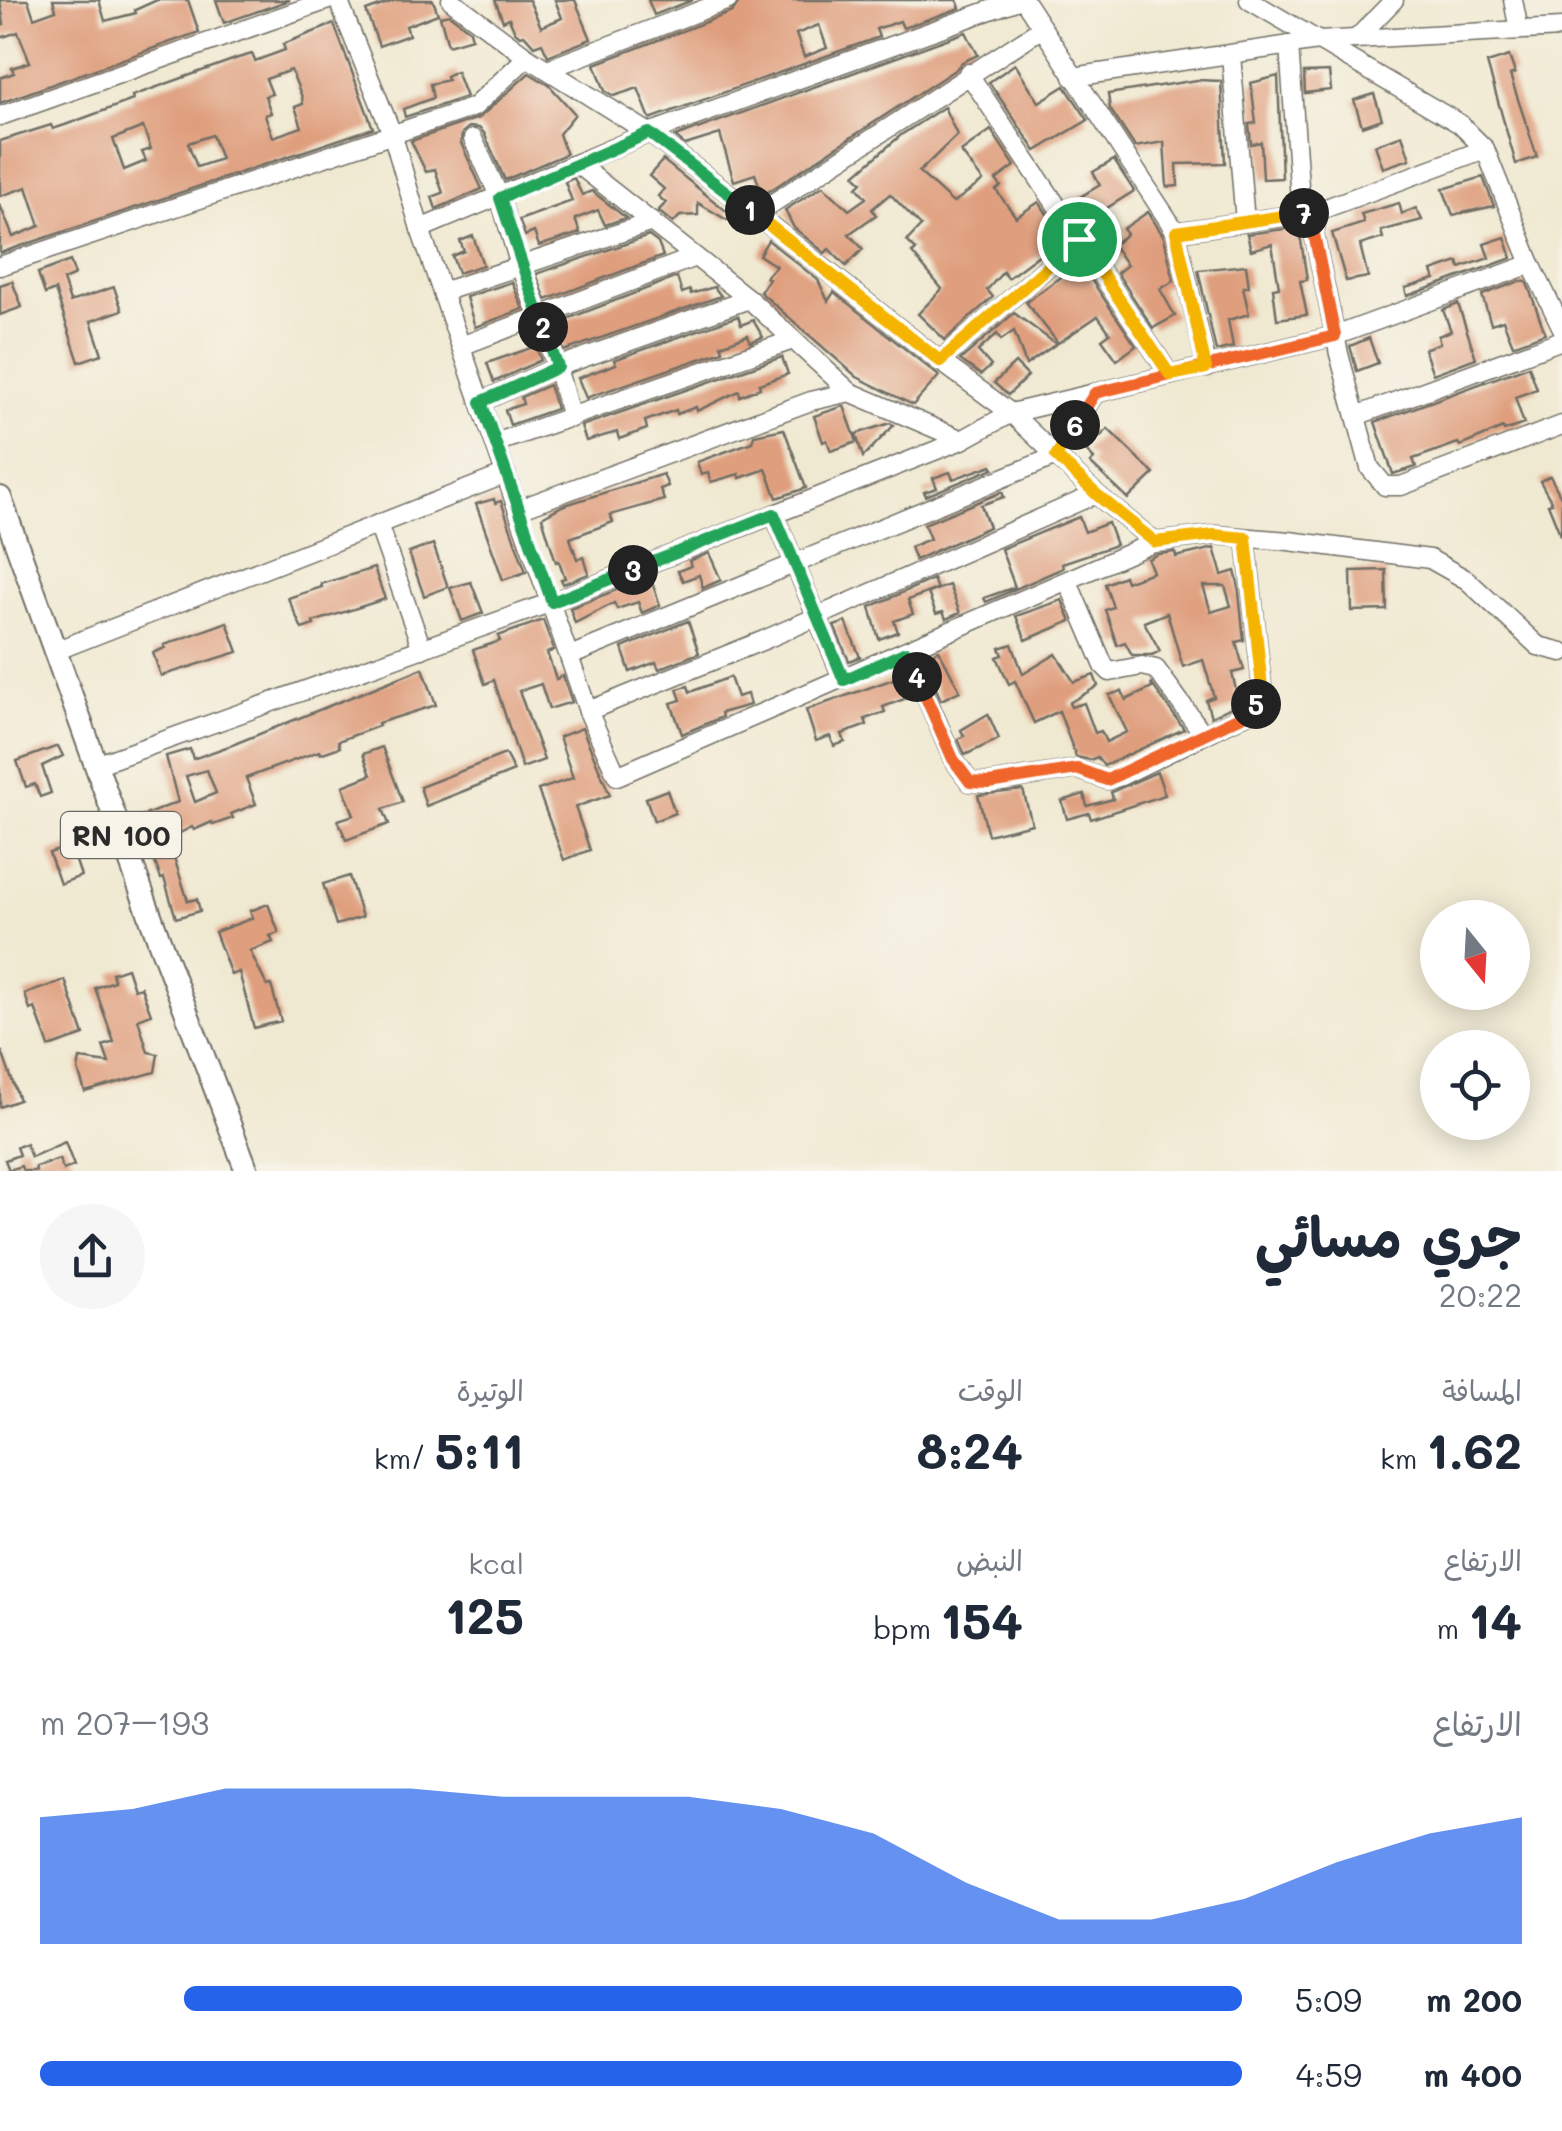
<!DOCTYPE html>
<html lang="ar">
<meta charset="utf-8">
<style>
body{margin:0;font-family:Mali,"Playpen Sans Arabic",sans-serif;background:#f6f6f7;color:#1f2937;direction:rtl;height:100vh;display:flex;flex-direction:column;font-size:38px;white-space:nowrap}
*{box-sizing:border-box;margin:0}
p{font-size:32px;color:#747a83}
.icon{flex:none;width:55px;height:55px;fill:none;stroke:currentColor;stroke-width:2;stroke-linecap:round;stroke-linejoin:round}
.map{position:relative;height:1171px;overflow:hidden;direction:ltr}
.details{display:flex;flex-direction:column;background:#fff;flex:1}
.details>*{flex:none}
.needle{width:65px;rotate:162deg}
.buttons{position:absolute;left:1420px;top:900px;display:grid;gap:20px}
.buttons a{display:grid;place-items:center;width:110px;height:110px;border-radius:50%;background:#fff;box-shadow:0 5px 25px #0003;font-size:50px}
.pin{position:absolute;display:grid;place-items:center;width:85px;height:85px;color:#fff;margin:-42px;border:5px solid #fff;border-radius:50%;box-shadow:0 2px 10px #0007}
.km{position:absolute;width:50px;height:50px;margin:-25px;border-radius:50%;background:#222;color:#fff;font-size:28px;line-height:50px;text-align:center}
.round{display:grid;place-items:center;flex:none;width:105px;height:105px;border-radius:52px;background:#f6f6f7}
.overview{display:flex;align-items:center;justify-content:space-between;height:170px;padding:0 40px}
h1{font-size:55px;font-weight:700;line-height:75px}
.figures{display:grid;grid-template-columns:repeat(3,1fr);gap:15px;height:170px;padding:10px 40px}
.figures div{display:grid;align-content:center}
.figures b{font-size:50px;font-weight:700}
.figures small{font-size:28px;font-weight:400}
.figures p{font-size:28px}
.chart{height:280px;padding:20px 40px}
.chart p{display:flex;justify-content:space-between}
.chart svg{width:100%;height:180px;margin-top:10px;fill:#2563eb;opacity:.7}
ul{padding:0 40px;list-style:none;font-size:32px}
li{display:grid;grid-template-columns:160px 120px 1fr;align-items:center;height:75px}
li i{height:25px;border-radius:12px;background:#2563eb}
.map>svg:first-child{display:block}
</style>
<div class="map">
<svg width="1562" height="1171" viewBox="0 0 1562 1171">
<rect width="100%" height="100%" fill="#f7f3e8"/>
<filter id="ink" filterUnits="userSpaceOnUse"><feTurbulence type="fractalNoise" baseFrequency=".01" numOctaves="2"/><feDisplacementMap in="SourceGraphic" scale="20" xChannelSelector="R" yChannelSelector="G"/><feConvolveMatrix kernelMatrix="1 2 1 2 8 2 1 2 1" color-interpolation-filters="sRGB"/></filter>
<filter id="wash" filterUnits="userSpaceOnUse"><feTurbulence type="fractalNoise" baseFrequency=".0048" numOctaves="4" result="noise"/><feDisplacementMap in="SourceGraphic" scale="40" xChannelSelector="R" yChannelSelector="G"/><feGaussianBlur stdDeviation="2.25" result="paint"/><feColorMatrix in="noise" values="0 0 0 0 0 0 0 0 0 0 0 0 0 0 0 0 0 1.4 0 .05"/><feComposite in="paint" operator="in"/></filter>
<g filter="url(#wash)">
<rect width="100%" height="100%" fill="#f0e9d2"/>
<g id="blocks">
<g fill="#df9f7e" fill-rule="evenodd">
<polygon points="0,0 28,0 34,18 56,10 53,0 99,0 105,21 136,13 135,10 157,0 188,0 199,32 0,103 0,78 14,73 12,68 30,62 18,32 0,38 0,25 4,24"/>
<polygon points="216,0 290,0 224,23"/>
<polygon points="396,0 433,0 438,14 406,26 409,35 379,46 366,11"/>
<polygon points="495,0 529,0 541,27 562,18 555,0 575,0 591,39 548,56 542,43 534,46 524,35 520,36 515,32 509,18 503,21"/>
<polygon points="648,0 693,0 654,15"/>
<path d="M740 0H957L960 8 903 28 900 21 876 29 879 37 650 119 638 88 614 96 605 91 595 64 732 12ZM819 25 827 48 804 57 796 34Z"/>
<polygon points="449,14 470,30 472,38 448,45 440,16"/>
<path d="M334 24 373 128 0 253V205L13 237 40 226 27 187 0 196V141L51 125 53 129 65 125 133 100 132 96 238 58 252 54 255 61 285 50 283 44ZM291 70 302 97 303 104 295 107 302 127 273 137 265 115 271 113 265 96 272 94 266 79ZM143 127 151 149 142 152 146 161 124 170 113 139ZM212 135 221 159 197 167 188 143Z"/>
<polygon points="966,32 978,55 962,62 956,69 763,195 755,174 734,181 720,134 685,145 675,137"/>
<polygon points="1509,56 1515,73 1510,75 1537,157 1516,164 1487,63"/>
<polygon points="1015,64 1039,102 1065,86 1088,120 1036,151 989,82"/>
<polygon points="456,71 466,97 405,117 403,109 433,98 430,84 448,80 446,76"/>
<polygon points="1329,72 1331,90 1305,93 1304,73"/>
<polygon points="529,73 549,85 575,114 559,134 566,154 505,180 484,133 479,128 469,127 462,133 461,143 482,189 436,209 432,197 443,193 435,169 426,172 411,141 479,118"/>
<polygon points="1278,76 1282,178 1263,179 1261,142 1251,144 1249,124 1256,123 1251,83"/>
<polygon points="1197,80 1221,81 1225,163 1177,164 1178,186 1167,187 1164,142 1135,147 1110,109 1108,94"/>
<polygon points="1374,94 1382,119 1362,126 1354,100"/>
<polygon points="944,107 957,135 919,172 953,203 983,181 961,152 991,130 1015,166 996,180 1001,186 996,190 1016,217 1039,202 1063,237 1008,278 1003,272 987,290 993,297 945,340 918,314 942,289 912,253 916,250 907,241 921,226 890,194 872,209 876,215 849,234 863,249 846,266 829,249 825,253 794,228 785,210 823,186 849,210 866,198 857,187 862,182 855,175 901,135"/>
<polygon points="1402,135 1410,159 1383,168 1375,145"/>
<polygon points="663,160 730,214 727,220 698,203 698,215 680,216 673,223 658,211 666,203 658,196 664,189 649,176"/>
<polygon points="1114,160 1134,191 1083,223 1070,203 1100,185 1093,172"/>
<polygon points="1483,177 1494,206 1453,215 1443,189"/>
<polygon points="574,178 582,195 592,191 626,218 605,225 598,210 575,219 580,233 539,246 534,232 525,236 519,220 572,201 565,182"/>
<polygon points="1399,203 1402,214 1416,208 1422,220 1381,231 1383,238 1360,245 1368,277 1346,281 1332,233 1364,223 1361,214"/>
<polygon points="1148,212 1164,237 1174,281 1160,289 1175,316 1153,328 1117,273 1127,265 1113,245 1127,234 1123,229"/>
<polygon points="1299,227 1307,280 1300,281 1307,315 1277,319 1273,288 1279,287 1272,244 1251,250 1247,234"/>
<polygon points="473,236 483,265 458,273 452,256 464,251 460,241"/>
<polygon points="649,236 658,243 663,256 546,300 536,274"/>
<polygon points="1505,237 1512,258 1407,296 1405,288 1435,279 1432,271 1458,262 1460,268 1489,258 1484,244"/>
<polygon points="768,240 818,280 828,301 834,292 939,376 913,405 857,377 760,292 769,279 766,277 776,266 759,255"/>
<polygon points="70,261 75,275 63,280 70,302 114,287 122,310 91,321 102,354 79,362 55,290 45,294 38,273"/>
<polygon points="1080,263 1136,346 1117,360 1102,339 1110,333 1098,316 1058,343 1026,302"/>
<polygon points="1246,265 1249,287 1243,287 1249,314 1228,320 1233,347 1216,351 1198,270"/>
<polygon points="677,277 682,293 690,290 691,294 714,287 721,296 564,351 554,324"/>
<polygon points="12,281 22,307 0,315 0,285"/>
<polygon points="1520,281 1526,282 1529,288 1545,333 1513,345 1503,320 1491,324 1482,295"/>
<polygon points="512,282 523,309 475,327 466,297"/>
<polygon points="1458,304 1476,358 1433,374 1424,349 1440,343 1438,336 1451,331 1443,310"/>
<polygon points="1014,313 1056,344 1026,365 1014,331 1001,340 997,334 978,351 991,366 981,375 960,360"/>
<polygon points="738,316 741,325 753,320 763,337 750,342 748,335 721,345 723,351 586,398 578,378 616,364 614,360"/>
<polygon points="531,333 541,360 494,382 487,363 531,348 526,335"/>
<polygon points="1369,338 1378,363 1357,371 1350,346"/>
<polygon points="782,357 788,374 759,384 760,388 740,396 739,391 697,411 696,407 677,414 676,410 645,421 647,429 619,439 617,432 586,441 581,426"/>
<polygon points="1015,363 1028,376 1008,395 994,383"/>
<polygon points="1529,366 1537,389 1515,397 1524,424 1504,431 1503,428 1460,446 1458,443 1413,459 1416,467 1393,474 1375,422"/>
<polygon points="549,385 556,409 510,425 505,410 523,404 521,397"/>
<polygon points="844,406 857,442 831,451 827,440 823,442 814,416"/>
<polygon points="890,423 894,425 863,457 856,434"/>
<polygon points="784,429 806,488 777,498 766,469 740,478 739,474 711,482 708,473 701,475 697,462 752,442 754,435"/>
<polygon points="1108,429 1154,474 1128,499 1090,463 1094,459 1085,450"/>
<polygon points="992,465 994,468 926,496 924,492 937,488 933,478 950,472 953,479"/>
<polygon points="663,474 668,486 660,489 664,500 610,515 613,522 570,538 577,559 584,557 589,574 563,584 561,579 565,578 559,561 556,562 542,517 562,506"/>
<polygon points="1550,476 1562,499 1561,536 1548,504 1552,503 1540,481"/>
<polygon points="1002,492 1004,497 981,505 989,527 915,560 910,547 930,539 924,524"/>
<polygon points="494,499 495,503 501,501 526,572 503,580 476,504"/>
<polygon points="1079,517 1085,532 1108,523 1116,545 1062,563 1063,568 986,602 984,598 1015,587 1001,549"/>
<polygon points="433,544 448,587 424,596 409,553"/>
<path d="M1214 548 1222 575 1235 571 1238 583 1244 640 1236 642 1244 670 1232 673 1239 703 1211 717 1206 700 1214 697 1203 660 1183 667 1167 613 1144 622 1160 651 1152 655H1132L1125 642 1117 645 1105 610 1113 607 1105 584 1124 576 1126 582 1153 572 1148 559 1158 554 1175 552 1176 557ZM1203 586H1225L1231 606 1211 612Z"/>
<polygon points="709,553 721,580 703,588 699,575 683,581 678,571 691,566 689,561"/>
<polygon points="374,568 385,599 313,622 314,625 302,629 288,598 322,587 321,584"/>
<polygon points="1386,570 1387,610 1352,611 1351,571"/>
<polygon points="650,577 660,605 642,613 638,602 617,609 614,603 575,623 570,608"/>
<polygon points="933,579 937,589 908,600 913,614 894,621 898,632 879,639 870,607"/>
<polygon points="471,582 483,613 462,621 450,588"/>
<polygon points="949,585 960,613 946,619 943,612 936,614 928,593"/>
<polygon points="1062,600 1071,621 1026,640 1016,616"/>
<polygon points="543,620 554,650 547,653 556,679 563,676 572,702 549,709 541,684 519,691 544,760 522,768 494,680 485,684 473,650 500,641 498,636"/>
<polygon points="688,621 699,653 659,669 656,662 630,672 622,648"/>
<polygon points="227,622 238,652 161,676 153,653 165,648 164,645"/>
<polygon points="846,622 860,657 849,661 834,626"/>
<polygon points="1012,644 1023,674 1056,654 1074,682 1094,675 1098,686 1069,703 1071,707 1084,703 1095,733 1101,731 1106,742 1127,732 1109,695 1122,691 1126,700 1152,688 1151,683 1184,729 1104,766 1097,757 1090,760 1076,757 1059,711 1034,723 1015,681 1009,684 997,657 1003,655 1000,648"/>
<polygon points="939,650 960,691 941,700 923,658"/>
<path d="M423 668 436 705 378 723 379 726 338 741 340 747 320 754 319 751 246 778 256 804 231 814 233 818 213 825 212 822 194 830 192 827 168 839 188 901 197 899 200 911 176 918 164 878 161 879 145 835 142 836 135 819 178 802 166 756 190 749 193 759 232 745ZM207 770 216 793 195 802 186 776Z"/>
<polygon points="730,677 737,697 747,694 750,705 721,713 722,717 682,734 671,703 681,700 677,689 688,686 690,692"/>
<polygon points="899,677 907,698 883,707 885,712 865,719 867,725 842,734 845,742 834,746 830,736 816,741 806,710"/>
<polygon points="988,714 999,739 965,755 958,739 964,736 961,730"/>
<polygon points="582,728 610,795 575,807 590,850 564,860 538,790 573,778 559,737"/>
<polygon points="58,746 63,756 42,766 51,793 40,797 35,784 26,787 17,761"/>
<polygon points="382,747 403,802 383,809 389,824 346,840 338,820 354,815 343,786 371,775 363,754"/>
<polygon points="505,754 514,771 426,806 420,787"/>
<polygon points="1157,772 1165,795 1091,819 1089,813 1067,819 1062,801 1084,794 1087,806 1113,799 1111,792"/>
<polygon points="667,790 675,813 654,821 646,798"/>
<polygon points="1023,790 1032,824 988,835 978,795"/>
<polygon points="71,846 81,876 60,884 49,853"/>
<polygon points="349,876 362,917 336,925 323,884"/>
<polygon points="268,904 279,933 270,936 273,942 250,951 267,986 271,985 281,1021 254,1028 239,972 231,975 215,932 253,918 250,911"/>
<polygon points="127,968 134,989 141,987 151,1014 138,1019 148,1052 158,1054 155,1072 85,1092 78,1070 80,1059 109,1063 103,1046 114,1042 95,988 114,981 112,973"/>
<polygon points="65,980 84,1035 49,1047 35,1008 30,1010 25,994"/>
<polygon points="2,1052 19,1100 0,1107 0,1053"/>
<polygon points="65,1142 74,1166 63,1170 59,1159 35,1167 36,1171 23,1171 21,1166 9,1170 5,1160 19,1155 16,1147 26,1144 31,1157"/>
</g>
</g>
</g>
<g filter="url(#ink)">
<use href="#blocks" fill-opacity="0" stroke="#706e65" stroke-width="2.5"/>
<g fill="none" stroke-linecap="round" stroke-linejoin="round">
<g stroke="#706e65" stroke-width="21">
<g id="minor">
<polyline points="338,0 393,136 420,229 588,711 617,776 1155,542"/>
<polyline points="451,0 527,57 649,133 756,214 940,361 1011,413 1096,494 1155,542 1215,535 1289,541 1430,559 1467,580 1538,646 1562,652"/>
<polyline points="1024,0 1176,232 1207,368"/>
<polyline points="1249,0 1460,124 1485,149 1531,264 1562,328"/>
<polyline points="1513,0 1519,30"/>
<polyline points="1358,37 1394,0"/>
<polyline points="1289,45 1301,214"/>
<polyline points="1231,55 1245,222"/>
<polyline points="548,69 728,0"/>
<polyline points="968,73 1170,375"/>
<polyline points="1073,77 1318,41 1562,28"/>
<polyline points="0,116 328,0"/>
<polyline points="473,139 500,198 520,266 557,367 571,418"/>
<polyline points="1485,149 1318,211 1314,234 1339,354 1370,468 1385,486 1401,486 1562,425"/>
<polyline points="579,165 749,299 850,392 962,440"/>
<polyline points="756,214 1041,29"/>
<polyline points="420,229 649,133 1018,0"/>
<polyline points="1176,232 1313,212"/>
<polyline points="0,266 474,107 527,57"/>
<polyline points="442,292 652,222"/>
<polyline points="461,346 695,257"/>
<polyline points="940,361 1079,239"/>
<polyline points="481,402 557,367 749,299"/>
<polyline points="1356,416 1562,340"/>
<polyline points="495,443 793,340"/>
<polyline points="519,509 811,401 850,392"/>
<polyline points="774,514 843,679"/>
<polyline points="378,524 422,649"/>
<polyline points="1068,582 1104,666 1110,672 1142,666 1156,669 1204,735"/>
<polyline points="55,651 506,474"/>
<polyline points="907,652 953,759 970,782 989,783 1077,769 1107,780 1121,776 1248,713 1256,703 1262,687 1246,538"/>
<polyline points="570,656 1056,456 1095,393"/>
<polyline points="588,711 764,640 1096,494"/>
<polyline points="96,765 552,602 962,440 1011,413 1335,336 1531,264"/>
</g>
</g>
<g stroke="#706e65" stroke-width="26">
<polyline id="major" points="0,498 160,943 247,1171"/>
</g>
<use href="#minor" stroke="#fff" stroke-width="18"/>
<use href="#major" stroke="#fff" stroke-width="22"/>
</g>
</g>
<g fill="none" stroke-linecap="round" stroke-linejoin="round" filter="url(#ink)">
<g stroke="#fff" stroke-width="20">
<polyline id="split-1" points="750,210 940,361 1079,239"/>
</g>
<g stroke="#fff" stroke-width="20">
<polyline id="split-2" points="543,327 500,198 649,133 750,210"/>
</g>
<g stroke="#fff" stroke-width="20">
<polyline id="split-3" points="543,327 558,367 481,402 552,602 633,570"/>
</g>
<g stroke="#fff" stroke-width="20">
<polyline id="split-4" points="633,570 774,514 844,680 906,652 917,677"/>
</g>
<g stroke="#fff" stroke-width="20">
<polyline id="split-5" points="917,677 953,759 970,782 989,783 1077,769 1107,780 1248,713 1256,704"/>
</g>
<g stroke="#fff" stroke-width="20">
<polyline id="split-6" points="1075,425 1056,456 1096,494 1155,542 1214,535 1246,538 1262,687 1256,704"/>
</g>
<g stroke="#fff" stroke-width="20">
<polyline id="split-7" points="1075,425 1095,393 1335,336 1314,234 1318,211 1304,213"/>
</g>
<g stroke="#fff" stroke-width="20">
<polyline id="split-8" points="1079,239 1170,375 1206,368 1176,232 1304,213"/>
</g>
<use href="#split-1" stroke="#f5b400" stroke-width="12"/>
<use href="#split-2" stroke="#22a559" stroke-width="12"/>
<use href="#split-3" stroke="#22a559" stroke-width="12"/>
<use href="#split-4" stroke="#22a559" stroke-width="12"/>
<use href="#split-5" stroke="#f0652b" stroke-width="12"/>
<use href="#split-6" stroke="#f5b400" stroke-width="12"/>
<use href="#split-7" stroke="#f0652b" stroke-width="12"/>
<use href="#split-8" stroke="#f5b400" stroke-width="12"/>
</g>
<g text-anchor="middle" dominant-baseline="central" stroke-width="9" stroke-linejoin="round" paint-order="stroke">
<rect fill="#f7f3e8" stroke="#686764" stroke-width="2.5" x="61" y="812" width="120" height="46" rx="8"/>
<g font-size="28" font-weight="bold" fill="#2b2b2b">
<text x="121" y="835">RN 100</text>
</g>
</g>
</svg>
<div class="buttons">
<a><svg class="needle" viewBox="-14 -14 28 28"><path d="M0-13l5 13h-10z" fill="#e53935"/><path d="M0 13l5-13h-10z" fill="#747a83"/></svg></a>
<a><svg class="icon" aria-label="locate" viewBox="0 0 24 24"><circle cx="12" cy="12" r="6"/><path d="M12 2v4M12 18v4M2 12h4M18 12h4"/></svg></a>
</div>
<div class="pin" style="left:1079px;top:239px;background:#1e9e55"><svg class="icon" aria-label="arrive" viewBox="0 0 24 24"><path d="M6 21V4h12l-3 4 3 4H6"/></svg></div>
<b class="km" style="left:750px;top:210px">1</b>
<b class="km" style="left:543px;top:327px">2</b>
<b class="km" style="left:633px;top:570px">3</b>
<b class="km" style="left:917px;top:677px">4</b>
<b class="km" style="left:1256px;top:704px">5</b>
<b class="km" style="left:1075px;top:425px">6</b>
<b class="km" style="left:1304px;top:213px">7</b>
</div>
<section class="details">
<div class="overview"><div><h1>جري مسائي</h1><p>20:22</p></div><a class="round"><svg class="icon" aria-label="share" viewBox="0 0 24 24"><path d="M12 15V3M7 8l5-5 5 5M5 13v7h14v-7"/></svg></a></div>
<div class="figures">
<div><p>المسافة</p><b>1.62<small> km</small></b></div>
<div><p>الوقت</p><b>8:24</b></div>
<div><p>الوتيرة</p><b>5:11<small> /km</small></b></div>
</div>
<div class="figures">
<div><p>الارتفاع</p><b>14<small> m</small></b></div>
<div><p>النبض</p><b>154<small> bpm</small></b></div>
<div><p>kcal</p><b>125</b></div>
</div>
<div class="chart"><p><span>الارتفاع</span>193–207 m</p>
<svg viewBox="0 0 160 44" preserveAspectRatio="none"><path d="M0 44V13L10 11L20 6L30 6L40 6L50 8L60 8L70 8L80 11L90 17L100 29L110 38L120 38L130 33L140 24L150 17L160 13V44z"/></svg>
</div>
<ul>
<li><b>200 m</b>5:09<i style="width:88%"></i></li>
<li><b>400 m</b>4:59<i style="width:100%"></i></li>
</ul>
</section>
